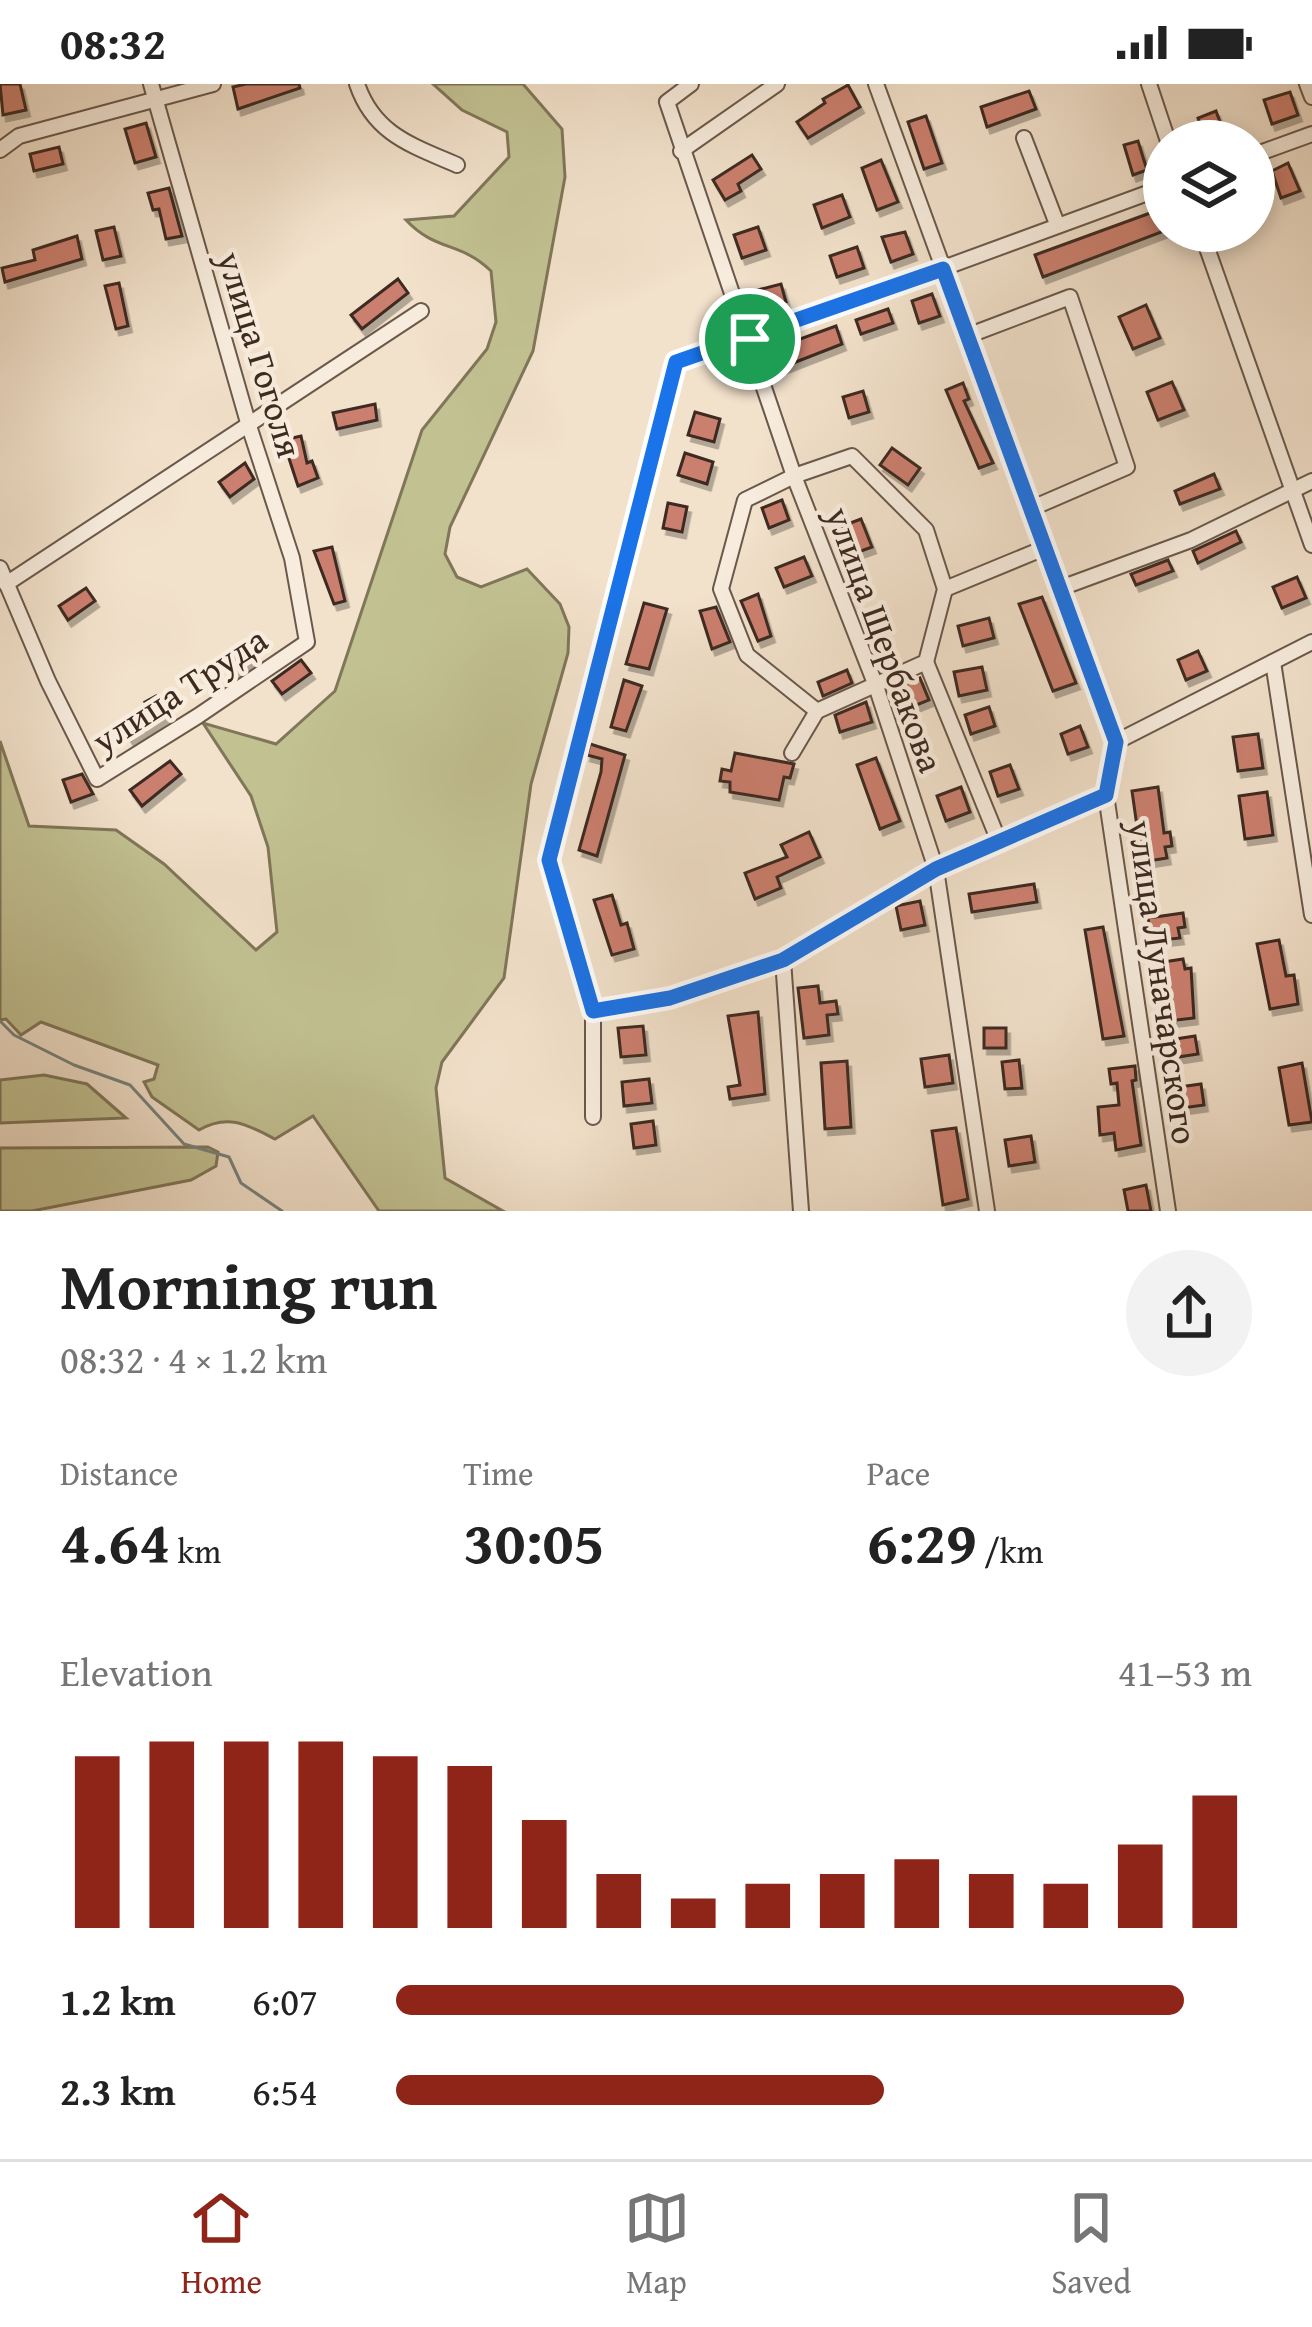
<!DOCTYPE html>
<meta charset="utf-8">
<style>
body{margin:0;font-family:"Gentium Book Plus",serif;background:#f2f2f2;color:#222;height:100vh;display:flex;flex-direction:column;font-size:45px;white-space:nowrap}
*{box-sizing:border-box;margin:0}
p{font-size:39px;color:#767676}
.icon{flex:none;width:66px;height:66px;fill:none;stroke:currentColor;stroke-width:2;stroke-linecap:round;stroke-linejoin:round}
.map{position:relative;height:1127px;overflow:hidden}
.drawer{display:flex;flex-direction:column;background:#fff;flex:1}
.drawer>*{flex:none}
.tools{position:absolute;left:1143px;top:36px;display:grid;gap:24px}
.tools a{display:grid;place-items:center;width:132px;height:132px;border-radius:50%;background:#fff;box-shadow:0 6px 18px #0003;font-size:60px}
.pin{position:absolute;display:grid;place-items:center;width:102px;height:102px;color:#fff;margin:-51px;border:6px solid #fff;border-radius:50%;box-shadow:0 3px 12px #0007}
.round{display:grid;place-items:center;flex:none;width:126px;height:126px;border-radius:63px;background:#f2f2f2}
.headline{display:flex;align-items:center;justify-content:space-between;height:204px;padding:0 60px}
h1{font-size:66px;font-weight:800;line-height:90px}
.figures{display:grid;grid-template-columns:repeat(3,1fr);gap:18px;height:204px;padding:12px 60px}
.figures div{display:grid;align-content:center}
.figures b{font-size:60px;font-weight:800}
.figures small{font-size:33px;font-weight:400}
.figures p{font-size:33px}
.chart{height:336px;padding:24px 60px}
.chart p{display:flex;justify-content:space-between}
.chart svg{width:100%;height:216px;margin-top:12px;stroke:#8f2418;stroke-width:6}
ul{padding:0 60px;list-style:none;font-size:39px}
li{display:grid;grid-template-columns:192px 144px 1fr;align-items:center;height:90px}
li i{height:30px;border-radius:15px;background:#8f2418}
.status{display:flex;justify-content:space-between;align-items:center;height:84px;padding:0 60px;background:#fff;direction:ltr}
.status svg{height:33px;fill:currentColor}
.tab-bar{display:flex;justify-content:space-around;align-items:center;height:168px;border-top:3px solid #e0e0e0;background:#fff;font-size:33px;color:#767676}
.tab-bar a{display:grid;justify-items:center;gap:6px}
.tab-bar .active{color:#8f2418}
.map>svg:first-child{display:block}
</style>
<div class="status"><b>08:32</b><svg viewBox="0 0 49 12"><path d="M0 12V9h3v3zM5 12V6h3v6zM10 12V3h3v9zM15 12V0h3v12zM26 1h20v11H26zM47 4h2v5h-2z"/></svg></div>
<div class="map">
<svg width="1312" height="1127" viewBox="0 0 1312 1127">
<defs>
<filter id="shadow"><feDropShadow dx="3.5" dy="6" stdDeviation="0" flood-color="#0004"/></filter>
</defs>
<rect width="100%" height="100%" fill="#f2e1cb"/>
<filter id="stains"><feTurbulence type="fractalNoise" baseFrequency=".00167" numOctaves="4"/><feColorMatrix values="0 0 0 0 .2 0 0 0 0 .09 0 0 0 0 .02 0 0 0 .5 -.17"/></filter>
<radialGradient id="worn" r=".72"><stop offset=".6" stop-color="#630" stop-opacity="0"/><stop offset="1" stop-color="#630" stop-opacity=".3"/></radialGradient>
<g fill="#c2c192" stroke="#807659" stroke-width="3">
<path d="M433 0H523L562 45 565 93 533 267 450 443 445 470 457 493 481 503 527 485 560 520 569 543 568 569 531 700 504 894 442 978 436 1004 445 1094 503 1127H379L313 1032 275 1055C248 1041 228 1029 199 1046L152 1013 144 998 154 995 158 981 41 938 21 951 6 935 0 936V657L29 742 116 746 164 780 256 866 277 848 268 763 251 712 203 639 276 660 335 607 422 346 487 265 496 238 491 187C460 157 436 168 406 136L454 132 509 73 507 48 462 26Z"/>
<polygon points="44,991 87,1000 126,1034 0,1039 0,996"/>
<polygon points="208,1063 218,1068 216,1082 191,1096 32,1127 0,1127 0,1064"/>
</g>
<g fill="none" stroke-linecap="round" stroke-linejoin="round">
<polyline stroke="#76827e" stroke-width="3" points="0,937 14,951 74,981 130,1001 184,1060 229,1073 241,1099 282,1127"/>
</g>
<g fill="#cb7f6e" stroke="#3d2a20" stroke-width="3" filter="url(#shadow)">
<polygon points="0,0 20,0 26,26 3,31"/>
<polygon points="246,0 299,0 300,4 238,25 233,3"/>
<polygon points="848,1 860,23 808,54 797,38 825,19 823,15"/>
<polygon points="1029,7 1036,25 987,43 981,23"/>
<polygon points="1290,8 1298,31 1272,40 1264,16"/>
<polygon points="1216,27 1227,57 1206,57 1198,34"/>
<polygon points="926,32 942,79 924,85 908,38"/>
<polygon points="146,39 156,73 135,79 125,45"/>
<polygon points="1138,57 1147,86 1133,91 1124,61"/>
<polygon points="59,63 63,80 34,87 30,70"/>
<polygon points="752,71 761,85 738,100 741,107 725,116 713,96"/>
<polygon points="881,76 898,118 877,126 862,84"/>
<polygon points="1288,79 1300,107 1281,114 1272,87"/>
<polygon points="169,104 182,152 166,155 159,125 153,126 148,109"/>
<polygon points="842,111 850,133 822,144 814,121"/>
<polygon points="1164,124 1164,147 1043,193 1035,171"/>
<polygon points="114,143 121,172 103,176 96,147"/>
<polygon points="758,143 766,166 742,174 734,151"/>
<polygon points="905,148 913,170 891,178 882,153"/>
<polygon points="77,152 82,175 5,198 2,184 35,176 33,166"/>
<polygon points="857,163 864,184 837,193 830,172"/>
<polygon points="398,195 408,209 362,245 351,231"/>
<polygon points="119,199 128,242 116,245 105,202"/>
<polygon points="781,200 786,218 759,225 754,207"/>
<polygon points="932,210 940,232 919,239 912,217"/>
<polygon points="1146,221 1160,254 1133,265 1119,233"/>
<polygon points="888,225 893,239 861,250 856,236"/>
<polygon points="836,242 842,260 783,283 775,264"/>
<polygon points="1172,298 1184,326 1158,336 1147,308"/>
<polygon points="963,299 969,315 964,317 993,379 979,384 946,306"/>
<polygon points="863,307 869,328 849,334 843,313"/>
<polygon points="375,320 377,336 337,345 333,329"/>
<polygon points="695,328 720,335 714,358 688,351"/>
<polygon points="301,352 307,379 312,377 318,394 298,402 283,356"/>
<polygon points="892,364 920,384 908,401 880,381"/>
<polygon points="685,369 713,378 707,400 678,391"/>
<polygon points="245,379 254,395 230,413 219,398"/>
<polygon points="1214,390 1220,405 1180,420 1175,407"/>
<polygon points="782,416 789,436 769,444 762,424"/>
<polygon points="668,419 687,423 682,448 663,444"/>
<polygon points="861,435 872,463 850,471 840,443"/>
<polygon points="1236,447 1241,458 1198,479 1193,467"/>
<polygon points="332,463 345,517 334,520 314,467"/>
<polygon points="804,473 812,492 784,503 776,484"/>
<polygon points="1168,476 1173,487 1136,501 1131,490"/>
<polygon points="1297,493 1306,514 1282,524 1273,503"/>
<polygon points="86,504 95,517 68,536 59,522"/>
<polygon points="758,510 771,552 758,557 741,517"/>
<polygon points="1042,513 1076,599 1053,607 1019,520"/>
<polygon points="644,519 667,525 649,585 626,580"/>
<polygon points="716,523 730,558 712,565 700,527"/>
<polygon points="989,534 994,554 963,562 958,542"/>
<polygon points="246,561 255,574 232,590 223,577"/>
<polygon points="1198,567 1207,587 1186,596 1178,576"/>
<polygon points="301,576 311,589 282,610 272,597"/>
<polygon points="982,583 987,606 959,612 954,588"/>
<polygon points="847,586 852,599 823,612 818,598"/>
<polygon points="920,594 929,616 904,626 895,604"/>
<polygon points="624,596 642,602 626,647 611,643"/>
<polygon points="156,612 167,630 131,656 122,642 149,624 145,618"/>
<polygon points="866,618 872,638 840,648 835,631"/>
<polygon points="989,623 995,642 971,650 965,631"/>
<polygon points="1080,642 1088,663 1068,670 1061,650"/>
<polygon points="1258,650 1263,684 1238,687 1233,653"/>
<polygon points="590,660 625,671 597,772 579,766 601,688 602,675 587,671"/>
<polygon points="735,669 794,680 790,694 784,693 779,716 730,708 730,698 720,697 722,685 731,687"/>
<polygon points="876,674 900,737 880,745 857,681"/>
<polygon points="170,677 181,690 142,722 130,706"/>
<polygon points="1010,681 1019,705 998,712 990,688"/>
<polygon points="82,690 93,710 71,718 63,696"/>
<polygon points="961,703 970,728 946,737 937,712"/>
<polygon points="1158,703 1164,749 1170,748 1172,762 1165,763 1167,774 1142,778 1132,707"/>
<polygon points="1267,708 1273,751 1245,755 1239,712"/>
<polygon points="809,748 820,773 777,793 781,804 755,815 745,789 787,773 781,761"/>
<polygon points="1034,800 1037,818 972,828 969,810"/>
<polygon points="612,811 621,841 627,839 634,865 612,871 594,816"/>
<polygon points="920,817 925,841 901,846 896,822"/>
<polygon points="1183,829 1185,843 1178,844 1180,854 1152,857 1148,834"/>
<polygon points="1103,843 1124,952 1103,955 1085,846"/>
<polygon points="1279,856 1286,892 1294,891 1298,920 1270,925 1257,860"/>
<polygon points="1183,875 1185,885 1191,884 1194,934 1168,937 1157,879"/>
<polygon points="818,902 820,919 836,917 838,930 827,931 829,951 804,954 798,904"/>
<polygon points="758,928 765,1010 730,1015 728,1003 740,1001 728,932"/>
<polygon points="643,942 646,971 621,973 618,944"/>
<rect x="984" y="944" width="22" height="20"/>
<polygon points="1195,952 1198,970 1172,974 1169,956"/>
<polygon points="949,971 953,999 925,1003 921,975"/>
<polygon points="1019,976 1022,1004 1005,1005 1002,978"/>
<polygon points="847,977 851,1043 825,1045 821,979"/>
<polygon points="1302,979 1312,1038 1289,1041 1279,984"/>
<polygon points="1135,982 1136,996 1132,997 1141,1061 1116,1066 1114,1049 1100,1051 1098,1023 1119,1021 1117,999 1111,1000 1109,985"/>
<polygon points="649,995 652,1019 624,1022 622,998"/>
<polygon points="1201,1000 1204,1021 1182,1024 1179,1003"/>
<polygon points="653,1037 656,1061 634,1064 631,1040"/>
<polygon points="956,1044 968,1115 943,1121 932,1047"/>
<polygon points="1031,1052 1035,1078 1009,1082 1005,1056"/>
<polygon points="1146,1101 1151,1127 1128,1127 1124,1106"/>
</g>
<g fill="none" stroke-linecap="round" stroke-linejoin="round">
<g stroke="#6a584b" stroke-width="18">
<g id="minor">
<path d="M357 0C374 50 411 61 457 81"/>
<polyline points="691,0 667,18 794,392 876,602 936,785 987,1127"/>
<polyline points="876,0 1116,658 1106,711 1168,1127"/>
<polyline points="1149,0 1168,57"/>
<polyline points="1307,0 1312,13"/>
<polyline points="1024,54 1057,140"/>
<polyline points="0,66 19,52 213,0"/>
<polyline points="681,67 777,0"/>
<polyline points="1254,71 1312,50"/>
<polyline points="1201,147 1312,461"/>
<polyline points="967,252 1070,213 1127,383 1030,425"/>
<polygon points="852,372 926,446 945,505 926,578 817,627 747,571 721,505 745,416 794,392"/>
<polyline points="0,484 48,597 97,695 198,632 307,558 292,474 249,342 151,0"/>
<polyline points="6,500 421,227"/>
<polyline points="945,505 1042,465"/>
<polyline points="1058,505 1191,456 1312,397"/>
<polyline points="926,578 998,755"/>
<polyline points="1273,578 1312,831"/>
<polyline points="1116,658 1312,558"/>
<polyline points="792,669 817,627"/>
<polyline points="783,876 801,1127"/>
<polyline points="593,927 670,914 783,876 936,785 1106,711"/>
<polyline points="593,1033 593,927 549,775 676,278 750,255 1164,103"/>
</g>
</g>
<use href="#minor" stroke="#f7ecdd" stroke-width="14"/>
</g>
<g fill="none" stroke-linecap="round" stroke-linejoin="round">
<g stroke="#fff" stroke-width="24">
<polygon id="route" points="943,185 1116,658 1106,711 936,785 783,876 670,914 593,927 549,776 676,278"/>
</g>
<use href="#route" stroke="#1a73e8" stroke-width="15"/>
</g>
<g text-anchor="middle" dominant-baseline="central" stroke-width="9" stroke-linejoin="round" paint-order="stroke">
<g font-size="36" fill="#3d2a20" stroke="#f7ecdd">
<text transform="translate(261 270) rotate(73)">улица Гоголя</text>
<text transform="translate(886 555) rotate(70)">улица Щербакова</text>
<text transform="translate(179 605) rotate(-33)">улица Труда</text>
<text transform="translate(1164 898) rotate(82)">улица Луначарского</text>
</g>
</g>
<rect width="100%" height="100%" filter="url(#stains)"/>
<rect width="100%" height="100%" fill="url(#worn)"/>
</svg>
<div class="tools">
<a><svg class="icon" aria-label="layers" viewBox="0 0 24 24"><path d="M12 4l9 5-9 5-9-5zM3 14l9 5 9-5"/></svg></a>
</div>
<div class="pin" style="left:750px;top:255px;background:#1e9e55"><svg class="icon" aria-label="arrive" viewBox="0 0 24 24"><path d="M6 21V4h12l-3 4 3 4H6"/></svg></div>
</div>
<section class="drawer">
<div class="headline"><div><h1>Morning run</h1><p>08:32 · 4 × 1.2 km</p></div><a class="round"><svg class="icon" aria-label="share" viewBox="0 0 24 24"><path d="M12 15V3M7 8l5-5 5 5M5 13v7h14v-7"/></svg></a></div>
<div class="figures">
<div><p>Distance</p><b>4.64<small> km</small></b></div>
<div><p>Time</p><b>30:05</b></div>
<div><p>Pace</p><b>6:29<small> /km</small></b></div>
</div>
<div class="chart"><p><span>Elevation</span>41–53 m</p>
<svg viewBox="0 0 160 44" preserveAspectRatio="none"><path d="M5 44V9M15 44V6M25 44V6M35 44V6M45 44V9M55 44V11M65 44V22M75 44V33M85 44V38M95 44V35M105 44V33M115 44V30M125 44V33M135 44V35M145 44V27M155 44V17"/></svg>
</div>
<ul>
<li><b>1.2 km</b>6:07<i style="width:92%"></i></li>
<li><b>2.3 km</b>6:54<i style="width:57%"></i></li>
</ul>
</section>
<nav class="tab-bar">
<a class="active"><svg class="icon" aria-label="home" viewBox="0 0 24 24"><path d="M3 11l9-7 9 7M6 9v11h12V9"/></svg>Home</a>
<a><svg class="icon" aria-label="map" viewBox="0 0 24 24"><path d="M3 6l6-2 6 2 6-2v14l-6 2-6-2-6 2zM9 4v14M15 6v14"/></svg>Map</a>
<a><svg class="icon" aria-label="saved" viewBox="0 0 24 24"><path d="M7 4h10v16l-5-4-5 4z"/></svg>Saved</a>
</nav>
